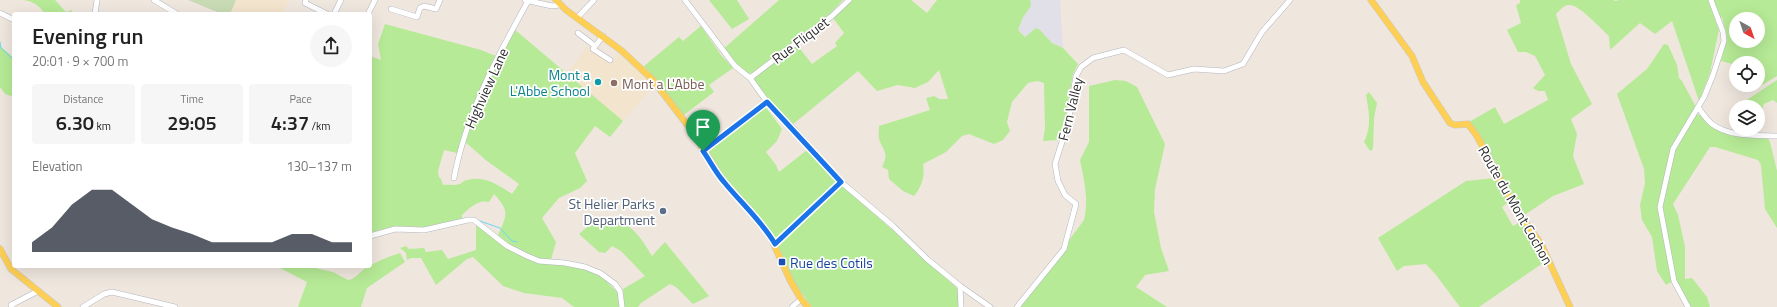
<!DOCTYPE html>
<meta charset="utf-8">
<style>
body{margin:0;font-family:"Titillium Web",sans-serif;background:#f6f6f6;color:#222;height:100vh;display:flex;flex-direction:column;font-size:15px;white-space:nowrap}
*{box-sizing:border-box;margin:0}
p{font-size:13px;color:#767676}
.icon{flex:none;width:22px;height:22px;fill:none;stroke:currentColor;stroke-width:2;stroke-linecap:round;stroke-linejoin:round}
.map{position:relative;flex:1;overflow:hidden}
.panel{position:absolute;left:12px;top:12px;width:360px;height:256px;display:flex;flex-direction:column;background:#fff;border-radius:4px;box-shadow:0 4px 16px #0002}
.panel>*{flex:none}
.needle{width:26px;rotate:140deg}
.tools{position:absolute;left:1729px;top:12px;display:grid;gap:8px}
.tools a{display:grid;place-items:center;width:36px;height:36px;border-radius:50%;background:#fff;box-shadow:0 4px 16px #0002;font-size:20px}
.pin{position:absolute;display:grid;place-items:center;width:34px;height:34px;color:#fff;margin:-41px -17px;border-radius:50% 50% 50% 0;rotate:-45deg;box-shadow:0 0 4px #0007}
.pin .icon{rotate:45deg}
.round{display:grid;place-items:center;flex:none;width:42px;height:42px;border-radius:21px;background:#f6f6f6}
.head{display:flex;align-items:center;justify-content:space-between;height:68px;padding:0 20px}
h1{font-size:22px;font-weight:600;line-height:30px}
.stats{display:grid;grid-template-columns:repeat(3,1fr);gap:6px;height:68px;padding:4px 20px}
.stats div{display:grid;align-content:center;border-radius:4px;background:#f6f6f6;text-align:center}
.stats b{font-size:20px;font-weight:600}
.stats small{font-size:11px;font-weight:400}
.stats p{font-size:11px}
.chart{height:112px;padding:8px 20px}
.chart p{display:flex;justify-content:space-between}
.chart svg{width:100%;height:72px;margin-top:4px;fill:#111827;opacity:.7}
.map>svg:first-child{display:block}
</style>
<div class="map">
<svg width="1777" height="307" viewBox="0 0 1777 307">
<rect width="100%" height="100%" fill="#efe7de"/>
<polygon fill="#e1dfe7" points="1030,0 1060,0 1063,48 1052,43 1040,30 1036,28 1025,37 1018,30 1023,17 1031,6"/>
<g fill="#f2e4cd">
<polygon points="236,0 289,0 283,14 230,14"/>
<polygon points="587,46 610,63 619,52 625,60 641,72 654,86 623,121 567,74"/>
</g>
<g fill="#b6ea96" fill-rule="evenodd">
<path d="M23 0H55L66 12 72 10 73 14H44C41 5 31 1 23 0Z"/>
<polygon points="709,0 737,0 749,19 732,29"/>
<path d="M779 0H843C818 28 785 50 754 72L748 74 722 50Z"/>
<path d="M850 0H911L927 13 937 0H1030L1031 6 1023 17 1018 30 1025 37 1036 28 1040 30 1052 43 1063 48 1078 64 1073 74 1066 114 1059 140 1043 141 1045 128 1044 83 1037 81 1028 83 1012 102 1007 122 1010 131 1003 140 994 144 969 134 962 136 946 152 923 164C925 177 922 186 914 196L903 191 889 179 888 170 882 167C889 153 884 152 879 139 878 135 879 130 879 126L930 110 926 98 934 96 939 99H948L939 70 928 82 915 88 898 85 877 91 858 71 792 125 770 102 754 80 757 74 797 45 812 64 837 46 835 43 844 33 833 18Z"/>
<path d="M1520 0H1614L1615 1 1620 0H1777V76L1757 88 1758 63H1736V65L1721 61 1727 37 1722 17 1715 20 1719 29 1710 73 1699 101 1672 21 1655 34 1640 23 1610 50 1609 36C1601 29 1579 4 1569 5 1564 5 1560 10 1556 14L1571 64 1592 104 1571 119 1577 134 1573 156 1584 184 1553 196 1523 216 1469 122 1495 107 1504 124 1548 100 1545 91H1538L1533 88 1545 75 1535 56 1526 52H1518L1507 30 1521 23 1516 5 1520 3ZM1736 19H1758V41H1736Z"/>
<path d="M385 24 481 50 496 56 476 101 457 153 444 150 438 171 439 177 441 179 443 185C447 184 455 186 459 184 461 184 462 182 464 181 483 174 497 184 512 194L519 184 487 161 464 141 478 102 514 29 623 121 610 137 595 126 575 153 587 181 580 188 559 198 542 218 556 242 551 260C530 258 514 249 498 235 507 215 510 211 494 194L489 202C479 199 469 208 462 215V219L424 227 395 226 370 233V56L381 60 378 44Z"/>
<polygon points="701,26 721,55 733,68 709,85 714,92 684,115 644,66 679,37 683,41"/>
<polygon points="1664,44 1668,45 1677,65 1679,78 1682,81 1696,107 1672,149 1659,207 1673,281 1666,285 1657,271 1652,237 1642,220 1640,205 1645,183 1644,169 1617,94 1647,69"/>
<polygon points="0,46 14,58 14,97 5,94 0,87"/>
<path d="M1115 80 1126 81 1137 87 1165 144 1155 189 1154 212 1161 248 1169 271 1145 275 1136 287 1167 307H1020L1084 220C1089 199 1084 180 1080 160L1089 142V86Z"/>
<polygon points="1777,80 1777,103 1773,100 1764,104 1762,110 1758,112 1758,107 1736,107"/>
<path d="M1369 92 1377 103 1374 118 1373 149 1370 151 1364 142C1372 126 1369 112 1366 95Z"/>
<polygon points="765,106 782,129 777,141 766,152 776,165 779,172 807,150 841,184 956,287 959,290 960,307 812,307 795,284 775,240 764,223 724,177 707,152"/>
<polygon points="1698,114 1721,132 1734,136 1768,138 1770,142 1777,171 1777,228 1765,209 1761,165 1758,160 1715,147 1710,147 1673,204 1678,215 1685,247 1685,279 1692,278 1707,297 1710,307 1691,307 1676,280 1662,207 1675,150 1696,115"/>
<polygon points="1495,178 1509,202 1502,207 1513,226 1522,221 1538,242 1546,261 1479,307 1460,307 1436,275 1426,264 1404,266 1397,271 1378,238 1466,181"/>
<path d="M593 222C601 226 606 223 614 222 631 220 645 244 652 256L665 242 709 296 693 304 676 287 670 284 641 303 638 307H624L623 289 645 276 621 251 612 246 605 253 599 252 579 234Z"/>
<polygon points="476,225 508,249 535,262 567,265 587,270 601,276 618,293 620,307 574,307 562,298 524,293 503,286 473,257 467,259 436,285 421,258 411,258 407,260 406,253 400,248 406,246 409,249 424,248 426,252 442,250 448,259 476,250"/>
<path d="M400 253 405 262 367 288 361 307H298L307 282 276 266H313L319 269 333 272 348 280C356 279 359 272 366 268 377 261 388 257 400 253Z"/>
</g>
<polygon fill="#c8dbb4" points="188,0 236,0 230,14 222,14"/>
<g fill="none" stroke-linecap="round" stroke-linejoin="round">
<g stroke="#69d9f9" stroke-width="1">
<polyline points="0,42 1,48 14,60"/>
<polyline points="477,220 500,228 512,241 517,242"/>
</g>
<g stroke="#b2b5c1" stroke-width="6">
<g id="minor">
<polyline points="154,0 177,14"/>
<polyline points="306,0 305,3 327,14"/>
<polyline points="525,0 552,6 559,5"/>
<polyline points="685,0 735,66 750,78 767,102 793,128 820,160 841,182 893,226 927,259 960,286 990,307"/>
<polyline points="391,9 417,17 420,8 424,6 436,9 440,0"/>
<polyline points="0,13 14,20"/>
<polyline points="95,14 97,0"/>
<polyline points="334,14 341,0"/>
<polyline points="368,14 375,0"/>
<polyline points="577,18 594,0"/>
<polyline points="578,33 595,46"/>
<polyline points="603,36 593,49 610,60"/>
<polyline points="750,78 832,16 849,0"/>
<path d="M1698 107C1702 113 1707 120 1712 124 1729 137 1757 135 1777 136"/>
<polyline points="703,151 767,102"/>
<path d="M454 178C466 114 497 57 528 1"/>
<polyline points="370,236 395,229 424,230 468,220 474,220 507,246 527,256 539,261 565,263 585,267 600,273 615,284 620,291 622,307"/>
<polyline points="775,244 841,182"/>
<polyline points="960,286 961,307"/>
<polyline points="12,307 11,305 38,291"/>
<polyline points="83,307 104,294 112,292 175,307"/>
<polyline points="792,307 801,299"/>
<polyline points="1017,307 1064,249 1076,204 1065,195 1058,181 1055,164 1068,123 1076,76 1081,67 1093,58 1124,50 1168,75 1194,69 1224,71 1243,64 1262,32 1290,0"/>
<polyline points="1688,307 1674,281 1660,207 1673,149 1704,97 1713,75 1724,41 1723,32 1711,0"/>
</g>
</g>
<g stroke="#c8c8c8" stroke-width="7">
<g id="major">
<polyline points="556,0 566,10 622,51 653,80 692,131 724,182 749,209 770,236 791,282 801,299 808,307"/>
<polyline points="1371,0 1412,56 1423,82 1450,123 1455,125 1468,124 1477,136 1514,206 1541,244 1570,307"/>
<polyline points="0,249 11,269 58,307"/>
</g>
</g>
<use href="#minor" stroke="#fff" stroke-width="5"/>
<use href="#major" stroke="#fdcf55" stroke-width="6"/>
</g>
<g fill="none" stroke-linecap="round" stroke-linejoin="round">
<g stroke="#fff" stroke-width="8">
<path id="route" d="M767 102 841 182 775 244C761 220 741 203 724 182 716 173 710 161 703 151Z"/>
</g>
<use href="#route" stroke="#1a73e8" stroke-width="5"/>
</g>
<circle fill="#0f9aa8" stroke="#fff" stroke-width="1.5" cx="598" cy="82" r="4"/>
<circle fill="#8d6e63" stroke="#fff" stroke-width="1.5" cx="614" cy="83" r="4"/>
<circle fill="#5c6f8a" stroke="#fff" stroke-width="1.5" cx="663" cy="211" r="4"/>
<rect fill="#1a4fb4" stroke="#fff" stroke-width="1.5" x="778" y="258" width="8" height="8" rx="2"/>
<g text-anchor="middle" dominant-baseline="central" stroke-width="3.5" stroke-linejoin="round" paint-order="stroke">
<g font-size="14" fill="#2d2d2d" stroke="#fff">
<text transform="translate(800 40) rotate(-37)">Rue Fliquet</text>
<text transform="translate(486 88) rotate(-66)">Highview Lane</text>
<text transform="translate(1070 109) rotate(-76)">Fern Valley</text>
<text transform="translate(1516 205) rotate(60)">Route du Mont Cochon</text>
</g>
<g font-size="14" fill="#0d838f" stroke="#fff" text-anchor="end">
<text x="590" y="74">Mont a<tspan x="590" dy="16">L'Abbe School</tspan></text>
</g>
<g font-size="14" fill="#785e54" stroke="#fff" text-anchor="start">
<text x="622" y="83">Mont a L'Abbe</text>
</g>
<g font-size="14" fill="#4e5e75" stroke="#fff" text-anchor="end">
<text x="655" y="203">St Helier Parks<tspan x="655" dy="16">Department</tspan></text>
</g>
<g font-size="14" fill="#164399" stroke="#fff" text-anchor="start">
<text x="790" y="262">Rue des Cotils</text>
</g>
</g>
</svg>
<div class="tools">
<a><svg class="needle" viewBox="-14 -14 28 28"><path d="M0-13l5 13h-10z" fill="#e53935"/><path d="M0 13l5-13h-10z" fill="#767676"/></svg></a>
<a><svg class="icon" aria-label="locate" viewBox="0 0 24 24"><circle cx="12" cy="12" r="6"/><path d="M12 2v4M12 18v4M2 12h4M18 12h4"/></svg></a>
<a><svg class="icon" aria-label="layers" viewBox="0 0 24 24"><path d="M12 4l9 5-9 5-9-5zM3 14l9 5 9-5"/></svg></a>
</div>
<div class="pin" style="left:703px;top:151px;background:#1e9e55"><svg class="icon" aria-label="arrive" viewBox="0 0 24 24"><path d="M6 21V4h12l-3 4 3 4H6"/></svg></div>
<section class="panel">
<div class="head"><div><h1>Evening run</h1><p>20:01 · 9 × 700 m</p></div><a class="round"><svg class="icon" aria-label="share" viewBox="0 0 24 24"><path d="M12 15V3M7 8l5-5 5 5M5 13v7h14v-7"/></svg></a></div>
<div class="stats">
<div><p>Distance</p><b>6.30<small> km</small></b></div>
<div><p>Time</p><b>29:05</b></div>
<div><p>Pace</p><b>4:37<small> /km</small></b></div>
</div>
<div class="chart"><p><span>Elevation</span>130–137 m</p>
<svg viewBox="0 0 160 44" preserveAspectRatio="none"><path d="M0 44V38L10 29L20 15L30 6L40 6L50 15L60 24L70 29L80 33L90 38L100 38L110 38L120 38L130 33L140 33L150 38L160 38V44z"/></svg>
</div>
</section>
</div>
